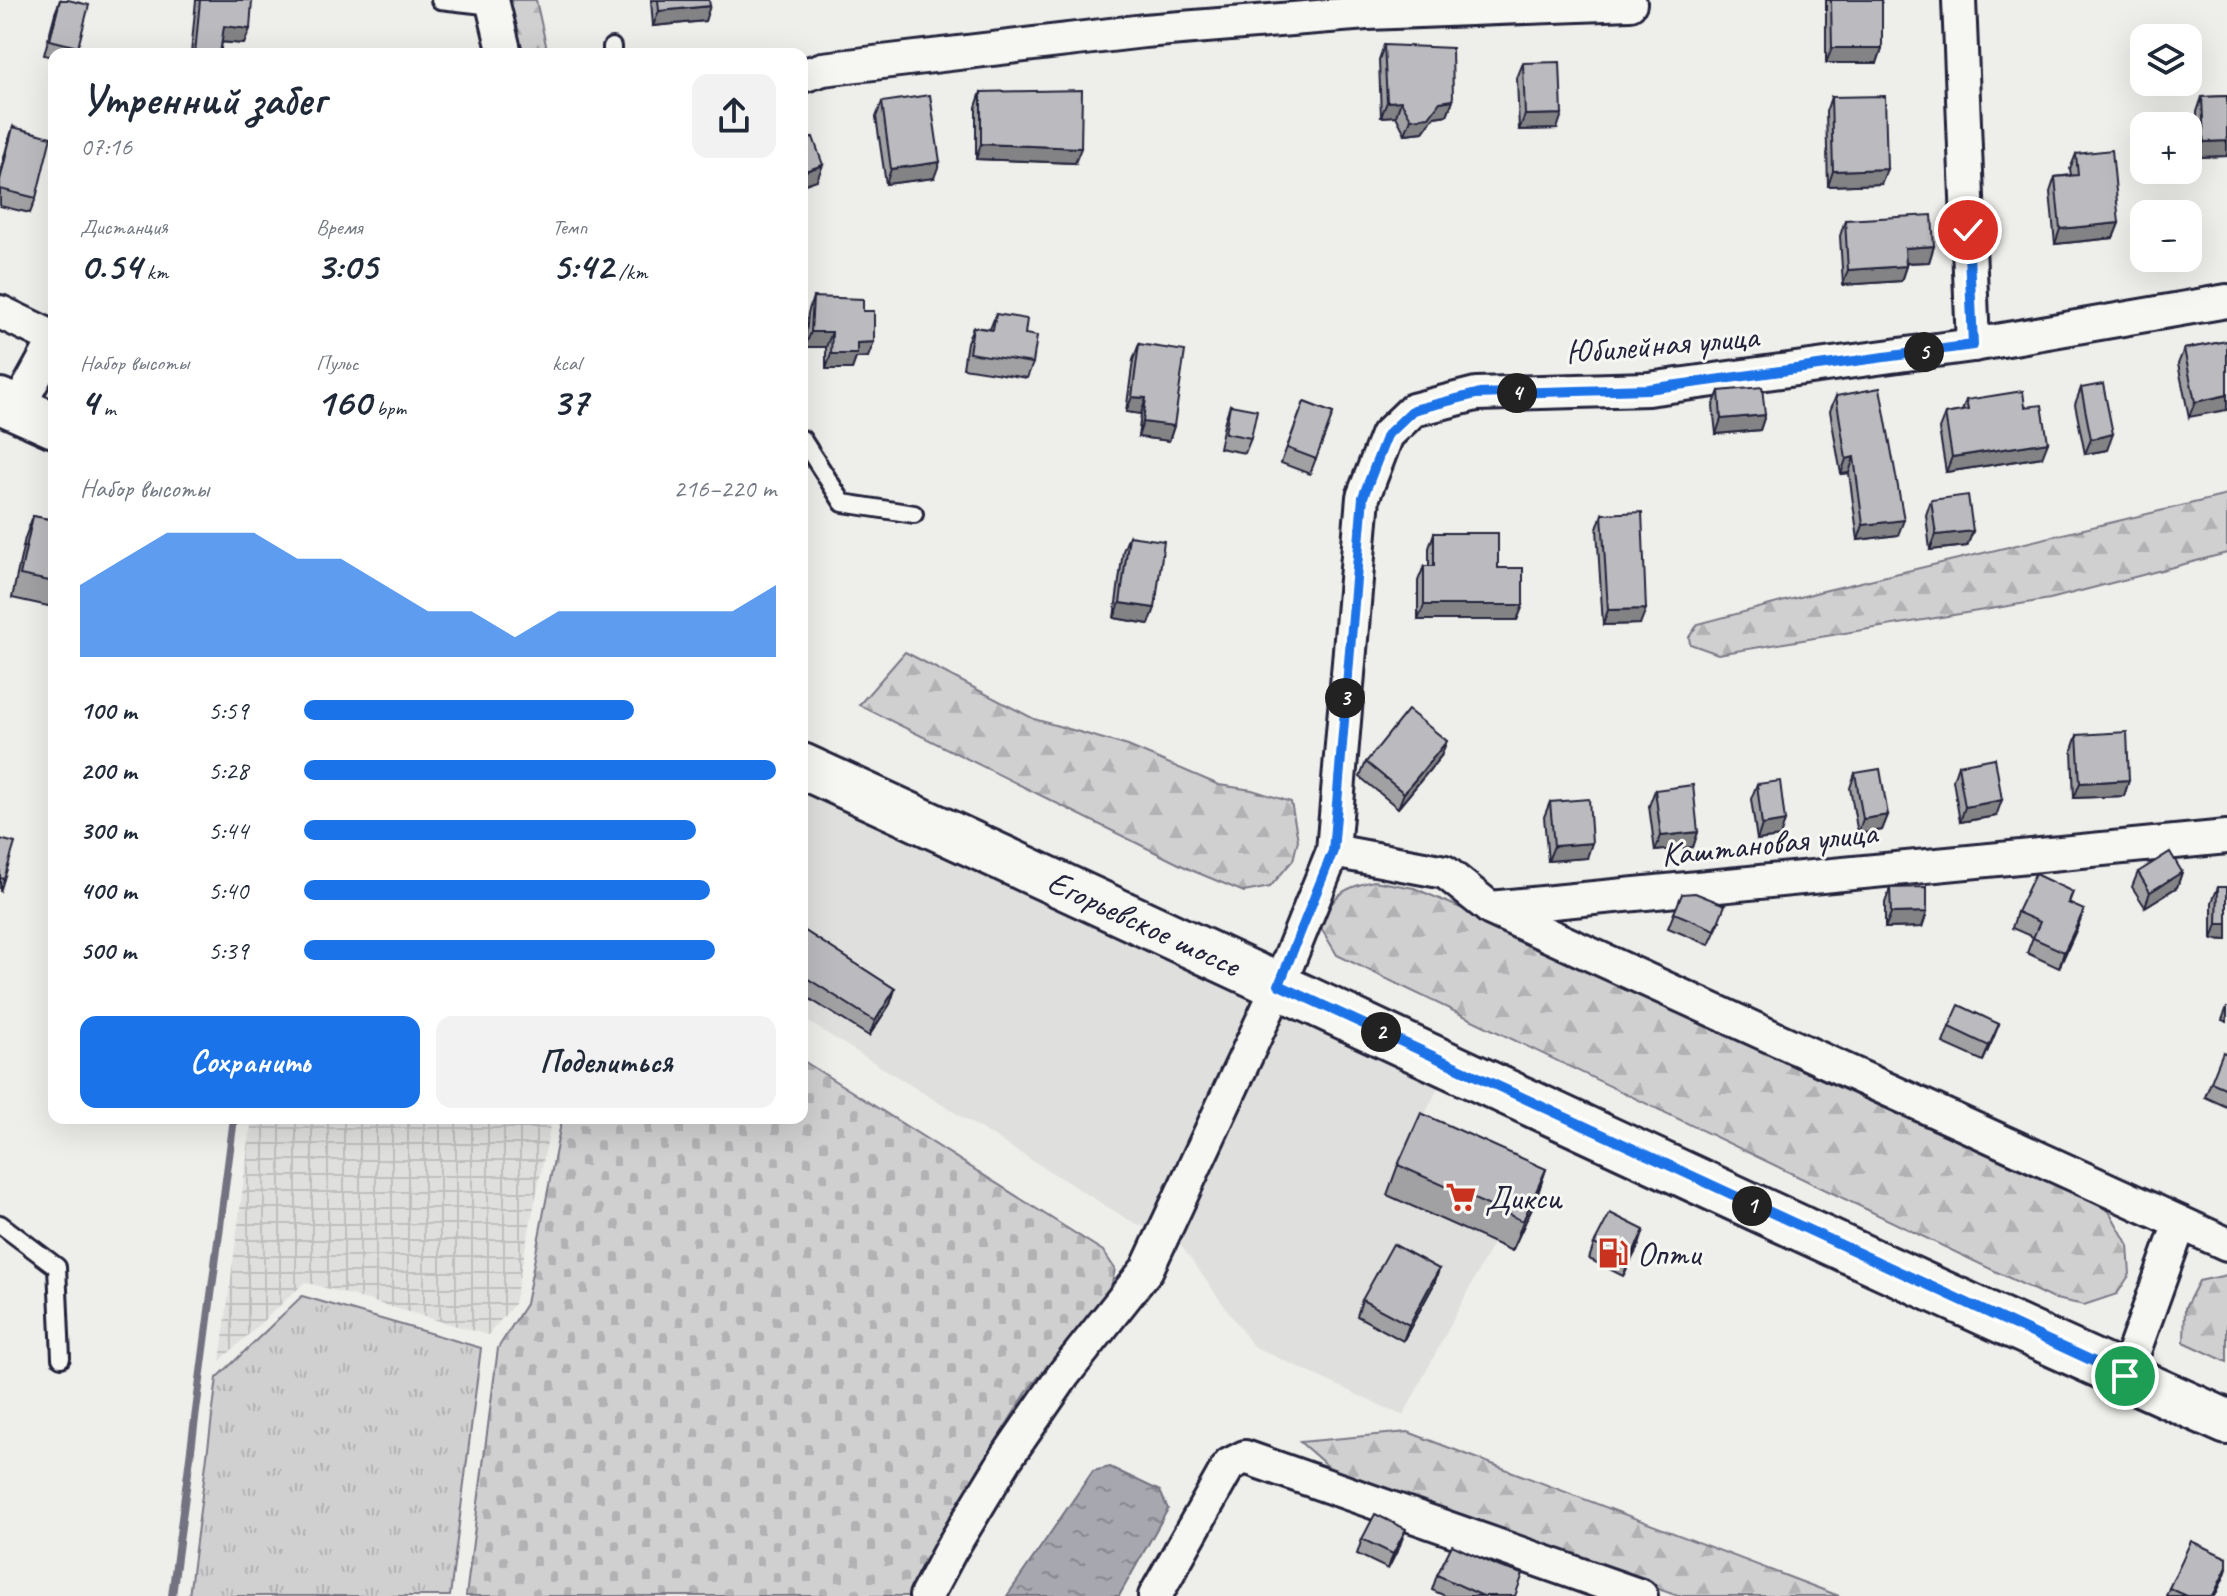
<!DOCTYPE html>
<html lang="ru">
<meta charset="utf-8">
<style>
body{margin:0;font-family:Caveat,sans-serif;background:#f2f2f3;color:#1f2937;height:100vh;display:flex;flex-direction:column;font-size:30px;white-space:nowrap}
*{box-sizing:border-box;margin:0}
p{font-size:26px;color:#747a83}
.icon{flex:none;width:44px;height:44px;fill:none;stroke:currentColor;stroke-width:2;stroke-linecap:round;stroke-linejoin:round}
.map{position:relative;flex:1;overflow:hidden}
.details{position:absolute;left:48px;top:48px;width:760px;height:1076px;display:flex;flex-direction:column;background:#fff;border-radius:16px;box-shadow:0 8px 32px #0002}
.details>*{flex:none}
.tools{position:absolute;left:2130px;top:24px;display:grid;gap:16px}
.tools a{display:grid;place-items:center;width:72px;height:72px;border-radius:16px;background:#fff;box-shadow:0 8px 32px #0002;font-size:40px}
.pin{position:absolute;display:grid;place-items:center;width:68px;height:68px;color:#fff;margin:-34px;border:4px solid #fff;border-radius:50%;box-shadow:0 2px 8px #0007}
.km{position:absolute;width:40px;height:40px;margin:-20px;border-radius:50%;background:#222;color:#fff;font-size:22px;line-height:40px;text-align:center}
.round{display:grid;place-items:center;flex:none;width:84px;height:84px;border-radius:16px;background:#f2f2f3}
.head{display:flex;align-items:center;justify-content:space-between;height:136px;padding:0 32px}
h1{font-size:44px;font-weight:700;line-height:60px}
.metrics{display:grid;grid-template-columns:repeat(3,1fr);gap:12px;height:136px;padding:8px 32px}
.metrics div{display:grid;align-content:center}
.metrics b{font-size:40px;font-weight:700}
.metrics small{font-size:22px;font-weight:400}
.metrics p{font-size:22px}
.chart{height:224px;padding:16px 32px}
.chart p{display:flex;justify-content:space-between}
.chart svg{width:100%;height:144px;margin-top:8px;fill:#1a73e8;opacity:.7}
.action{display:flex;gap:16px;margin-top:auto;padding:16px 32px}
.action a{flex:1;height:92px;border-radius:16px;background:#1a73e8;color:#fff;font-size:32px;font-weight:700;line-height:92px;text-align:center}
.action a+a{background:#f2f2f3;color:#1f2937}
ul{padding:0 32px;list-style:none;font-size:26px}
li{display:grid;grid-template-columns:128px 96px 1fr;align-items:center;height:60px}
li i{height:20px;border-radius:10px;background:#1a73e8}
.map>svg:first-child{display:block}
</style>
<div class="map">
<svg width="2227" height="1596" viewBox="0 0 2227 1596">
<defs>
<pattern id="industrial-grid" width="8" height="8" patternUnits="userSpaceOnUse" patternTransform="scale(2)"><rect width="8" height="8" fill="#dfdfde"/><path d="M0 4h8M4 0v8" fill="none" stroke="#bfbfbf"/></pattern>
<pattern id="grass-tufts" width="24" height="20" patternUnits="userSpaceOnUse" patternTransform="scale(2)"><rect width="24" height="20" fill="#d0d0d1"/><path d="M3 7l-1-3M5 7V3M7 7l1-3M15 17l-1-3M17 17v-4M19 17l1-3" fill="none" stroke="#b2b2b4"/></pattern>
<pattern id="forest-firs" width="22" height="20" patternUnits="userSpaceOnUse" patternTransform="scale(2)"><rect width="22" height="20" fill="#d0d0d1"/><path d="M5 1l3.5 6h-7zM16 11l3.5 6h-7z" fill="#b2b2b4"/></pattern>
<pattern id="cemetery-stones" width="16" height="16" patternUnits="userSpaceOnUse" patternTransform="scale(2)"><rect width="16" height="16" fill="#d0d0d1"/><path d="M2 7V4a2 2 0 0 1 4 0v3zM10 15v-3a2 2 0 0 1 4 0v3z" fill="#b2b2b4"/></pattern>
<pattern id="water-ripples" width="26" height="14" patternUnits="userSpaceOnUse" patternTransform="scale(2)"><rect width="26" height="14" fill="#a7a7af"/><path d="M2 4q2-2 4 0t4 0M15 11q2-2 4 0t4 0" fill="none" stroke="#888890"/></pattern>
</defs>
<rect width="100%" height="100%" fill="#eeeeeb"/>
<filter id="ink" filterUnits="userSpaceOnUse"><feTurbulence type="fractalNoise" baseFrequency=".0125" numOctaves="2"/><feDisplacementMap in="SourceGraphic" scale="16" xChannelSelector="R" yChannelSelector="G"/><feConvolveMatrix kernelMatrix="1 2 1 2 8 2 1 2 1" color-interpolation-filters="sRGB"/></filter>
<g filter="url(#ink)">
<polygon fill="#dfdfde" points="802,786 1439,1086 1411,1143 1536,1199 1512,1251 1493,1243 1403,1416 1253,1346 1180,1244 1127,1219 802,1018"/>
<polygon fill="url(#industrial-grid)" points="252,1118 552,1118 514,1304 488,1335 305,1282 220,1361"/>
<polygon fill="url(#grass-tufts)" stroke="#797986" stroke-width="2" points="302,1296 481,1348 450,1596 189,1596 217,1378"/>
<g fill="url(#forest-firs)" stroke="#797986" stroke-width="2">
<polygon points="507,0 536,0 548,54 519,54"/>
<polygon points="2227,495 2227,553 2050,599 1718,654 1690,644 1689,637 1698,624 1819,592"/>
<polygon points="905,652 1034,719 1128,746 1219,785 1252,790 1291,802 1298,840 1293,860 1270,887 1244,892 1191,870 859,705"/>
<path d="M1374 881 1414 888 1856 1078 2109 1211 2128 1245 2130 1274 2117 1294 2084 1305 2051 1298 1337 955 1321 928C1331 896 1341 888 1374 881Z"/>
<polygon points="2227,1275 2227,1362 2184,1342 2185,1308 2199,1281"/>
<polygon points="1408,1432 1839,1596 1678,1596 1339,1476 1300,1442"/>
</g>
<polygon fill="url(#cemetery-stones)" stroke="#797986" stroke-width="2" points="802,1060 1103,1251 1115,1269 1111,1288 1028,1390 978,1470 910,1596 466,1596 498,1348 526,1304 562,1118 802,1118"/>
<polygon fill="url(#water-ripples)" stroke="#727281" stroke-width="2" points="1110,1467 1160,1491 1168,1509 1119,1596 1007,1596 1093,1471"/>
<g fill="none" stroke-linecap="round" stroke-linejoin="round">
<polyline stroke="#727281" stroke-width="8" points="172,1596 234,1118"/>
<g stroke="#22223b" stroke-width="22">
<g id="lane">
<polyline points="440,0 493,6"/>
<polyline points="612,54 612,47"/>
<polyline points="802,439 843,503 914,514"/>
<polyline points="0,1224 57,1267 61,1358"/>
</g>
</g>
<g stroke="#22223b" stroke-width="38">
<g id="street">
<polyline points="492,0 505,54"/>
<polyline points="1959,0 1973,345"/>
<polyline points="802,76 823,69 1144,31 1367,13 1630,3"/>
<polyline points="0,312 54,338"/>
<polyline points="17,409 54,342"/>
<polyline points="1333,851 1445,872 1490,908 2227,837"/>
<polyline points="1491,909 2227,1244"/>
<polyline points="2125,1376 2180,1223"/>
<polyline points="926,1596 950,1551 1007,1457 1064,1374 1147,1269 1279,985 1333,851 1363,497 1387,435 1413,410 1476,394 1648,389 1973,345 2227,301"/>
<polyline points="1155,1596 1229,1465 1245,1457 1641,1596"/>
</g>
</g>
<g stroke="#22223b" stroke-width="50">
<g id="primary">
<polyline points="0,401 54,425"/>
<path d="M802 766C1278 983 1749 1209 2227 1422"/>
</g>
</g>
<use href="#lane" stroke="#f6f6f2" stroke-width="16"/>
<use href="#street" stroke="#f6f6f2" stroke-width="32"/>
<use href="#primary" stroke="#f6f6f2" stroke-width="44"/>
</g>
<g fill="#a1a1a4" stroke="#22223b" stroke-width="2">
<polygon points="60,0 78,47 75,54 54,54 54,57 44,55 55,13"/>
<polygon points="196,0 252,0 244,44 222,42 220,54 191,54"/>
<polygon points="651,0 709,0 705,21 653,26"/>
<polygon points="1826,0 1882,0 1882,48 1877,63 1826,63"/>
<polygon points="1384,45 1453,100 1447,115 1434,117 1423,132 1405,134 1396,116 1381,117 1379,60"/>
<polygon points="1523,63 1557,129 1519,130 1517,78"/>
<polygon points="981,92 1075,163 976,159 976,107"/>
<polygon points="2227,96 2227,156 2198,157 2197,112 2202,97"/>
<polygon points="1831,97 1881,184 1828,186 1826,112"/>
<polygon points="882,102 934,178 886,184 876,117"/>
<polygon points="13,127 36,198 30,213 0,206 0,173 8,142"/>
<polygon points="2076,154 2119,223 2113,238 2055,244 2050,192 2055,177 2071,175 2070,169"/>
<polygon points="1845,220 1934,246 1929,262 1906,263 1906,266 1901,281 1843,285 1840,236"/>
<polygon points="813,297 863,311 868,357 856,358 852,369 826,369 826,347 805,347 808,313"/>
<polygon points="996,314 1025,334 1033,363 1027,378 963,368 967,342 973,327 990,329"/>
<polygon points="2227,341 2189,417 2178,364 2184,349"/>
<polygon points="1139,344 1174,426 1169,441 1138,437 1141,414 1126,412 1133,360"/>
<polygon points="2081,388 2107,450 2085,454 2075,404"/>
<polygon points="1719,391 1765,415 1760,430 1716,434 1713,406"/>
<polygon points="1836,396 1898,535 1858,540 1849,473 1841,474 1830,411"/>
<polygon points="1966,400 2025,407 2042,457 1946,472 1939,429 1945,414 1962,411"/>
<polygon points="1304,402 1333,413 1310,474 1281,463"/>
<polygon points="1230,405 1251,438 1245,453 1219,448 1225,420"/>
<polygon points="1931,500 1973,531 1967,546 1930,550 1926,515"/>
<polygon points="1602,514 1640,624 1603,625 1597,529"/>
<polygon points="33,516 54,520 54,623 50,622 53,607 12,598 25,538"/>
<polygon points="1434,533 1498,568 1523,605 1517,620 1418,620 1418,581 1424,566 1429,566 1429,548"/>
<polygon points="1129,536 1149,624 1114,618 1123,551"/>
<polygon points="2077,735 2129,780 2124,796 2074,798 2072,750"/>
<polygon points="1441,756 1398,808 1360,777 1366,762"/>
<polygon points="1958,765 1996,816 1960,822 1953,780"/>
<polygon points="1855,773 1888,815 1882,830 1858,834 1850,788"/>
<polygon points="1757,784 1780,837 1757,840 1751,799"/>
<polygon points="1655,790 1698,832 1693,847 1655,851 1649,806"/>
<polygon points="1550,802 1587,858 1548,861 1544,817"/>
<polygon points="0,839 4,879 0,892"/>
<polygon points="2138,872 2182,872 2177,887 2145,907 2132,887"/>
<polygon points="2218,887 2227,887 2227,940 2212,939 2212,902"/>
<polygon points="1890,888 1927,912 1922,927 1885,928 1885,903"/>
<polygon points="2073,892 2069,903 2078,926 2059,968 2027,953 2033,937 2012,928 2017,912"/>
<polygon points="1674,913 1720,921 1709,945 1668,928"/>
<polygon points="802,929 895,989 890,1004 869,1036 802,994"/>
<polygon points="2227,1007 2227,1022 2222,1020"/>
<polygon points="1999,1024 1983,1061 1943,1043 1949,1027"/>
<polygon points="2227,1054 2227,1107 2205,1097 2211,1082"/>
<polygon points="1398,1165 1546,1169 1536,1199 1512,1251 1387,1195"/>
<polygon points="1594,1244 1639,1245 1623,1276 1589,1259"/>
<polygon points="1439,1269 1434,1284 1403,1341 1357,1316 1362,1300"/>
<polygon points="1362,1539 1400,1545 1388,1569 1357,1554"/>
<polygon points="2227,1558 2227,1569 2215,1596 2166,1596 2169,1588"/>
<polygon points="1437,1575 1515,1596 1445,1596 1432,1590"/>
</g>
<g fill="#838386" stroke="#22223b" stroke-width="2">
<polygon points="710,6 705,21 653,26 659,11"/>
<polygon points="224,26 250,29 244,44 219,42"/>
<polygon points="1832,48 1882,48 1877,63 1826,63"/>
<polygon points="1453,100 1447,115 1434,117 1423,132 1405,134 1411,119 1440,102"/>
<polygon points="1401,101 1396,116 1381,117 1387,102"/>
<polygon points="1562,114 1557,129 1519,130 1525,115"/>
<polygon points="2227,141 2227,156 2198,157 2204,142"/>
<polygon points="981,144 1081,148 1075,163 976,159"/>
<polygon points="940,162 934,178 886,184 891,169"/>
<polygon points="823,165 817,180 802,185 802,172"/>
<polygon points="1887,169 1881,184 1828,186 1833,171"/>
<polygon points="2119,223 2113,238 2055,244 2060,229"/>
<polygon points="1934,246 1929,262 1899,263 1905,248"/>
<polygon points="1906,266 1901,281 1843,285 1848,270"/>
<polygon points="811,332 832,332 826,347 805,347"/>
<polygon points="874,342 868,357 856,358 852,369 826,369 831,354 857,343"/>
<polygon points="2227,395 2227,410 2189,417 2195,402"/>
<polygon points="1132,397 1146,398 1141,414 1126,412"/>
<polygon points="1765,415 1760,430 1716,434 1721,419"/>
<polygon points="1143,422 1174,426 1169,441 1138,437"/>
<polygon points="2113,434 2107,450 2085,454 2091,439"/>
<polygon points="2048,442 2042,457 1946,472 1952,457"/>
<polygon points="1854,457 1849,473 1841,474 1846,459"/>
<polygon points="1904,520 1898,535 1858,540 1863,525"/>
<polygon points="1973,531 1967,546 1930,550 1936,535"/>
<polygon points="1120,603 1155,608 1149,624 1114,618"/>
<polygon points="1424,605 1523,605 1517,620 1418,620"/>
<polygon points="1646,609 1640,624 1603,625 1608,610"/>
<polygon points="1447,741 1441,756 1398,808 1404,793"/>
<polygon points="2129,780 2124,796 2074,798 2080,783"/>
<polygon points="2002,800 1996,816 1960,822 1965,807"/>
<polygon points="1888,815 1882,830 1858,834 1863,819"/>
<polygon points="1785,821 1780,837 1757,840 1762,825"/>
<polygon points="1698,832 1693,847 1655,851 1661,836"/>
<polygon points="1592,843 1587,858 1548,861 1554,846"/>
<polygon points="2182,872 2177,887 2145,907 2150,892"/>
<polygon points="2084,910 2078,926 2059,968 2064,952"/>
<polygon points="1927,912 1922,927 1885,928 1891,913"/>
<polygon points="2217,924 2227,924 2227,940 2212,939"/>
<polygon points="895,989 890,1004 869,1036 875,1021"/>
<polygon points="1999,1024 1993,1039 1983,1061 1989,1046"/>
<polygon points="1546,1169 1536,1199 1512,1251 1523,1221"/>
<polygon points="1644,1230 1639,1245 1623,1276 1629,1261"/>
<polygon points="1439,1269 1434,1284 1403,1341 1409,1325"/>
<polygon points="1406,1529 1400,1545 1388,1569 1393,1554"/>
<polygon points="2227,1567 2225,1575 2215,1596 2213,1596"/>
</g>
<g fill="#bbbbbf" stroke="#22223b" stroke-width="2">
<polygon points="60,0 68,0 89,5 78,47 50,40"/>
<polygon points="200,0 252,0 250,29 224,26 220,54 191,54 195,54"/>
<polygon points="658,0 709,0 710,6 659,11"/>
<polygon points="1831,0 1882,0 1882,48 1832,48"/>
<polygon points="1384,45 1452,48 1453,100 1440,102 1429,117 1411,119 1401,101 1387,102"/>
<polygon points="1560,62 1562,114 1525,115 1523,63"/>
<polygon points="1082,90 1081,148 981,144 981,92"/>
<polygon points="930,95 940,162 891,169 882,102"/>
<polygon points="1885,96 1887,169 1833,171 1831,97"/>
<polygon points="2227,96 2227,141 2204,142 2202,97"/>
<polygon points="13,127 51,137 36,198 0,189 0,180"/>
<polygon points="813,137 823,165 802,172 802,140"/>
<polygon points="2112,150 2119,223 2060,229 2055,177 2078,175 2076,154"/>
<polygon points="1932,215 1934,246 1905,248 1906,266 1848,270 1845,220"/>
<polygon points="813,297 863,299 863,311 874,311 874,342 857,343 857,354 831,354 832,332 811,332"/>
<polygon points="996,314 1027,319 1025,334 1037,336 1033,363 969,353 973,327 993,330"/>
<polygon points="2227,341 2227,395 2195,402 2184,349"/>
<polygon points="1139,344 1185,351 1174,426 1143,422 1146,398 1132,397"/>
<polygon points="2103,384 2113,434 2091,439 2081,388"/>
<polygon points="1762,387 1765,415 1721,419 1719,391"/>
<polygon points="1880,388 1904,520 1863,525 1854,457 1846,459 1836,396"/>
<polygon points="2023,391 2025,407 2042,405 2048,442 1952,457 1945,414 1968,410 1966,400"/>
<polygon points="1304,402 1333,413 1316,459 1287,448"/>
<polygon points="1230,405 1257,410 1251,438 1225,433"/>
<polygon points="1968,495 1973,531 1936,535 1931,500"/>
<polygon points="1642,512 1646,609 1608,610 1602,514"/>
<polygon points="33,516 54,520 54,582 20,575"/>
<polygon points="1434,533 1498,533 1498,568 1523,568 1523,605 1424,605 1424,566 1434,566"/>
<polygon points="1129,536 1164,541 1155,608 1120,603"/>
<polygon points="1408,710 1447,741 1404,793 1366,762"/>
<polygon points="2127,732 2129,780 2080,783 2077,735"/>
<polygon points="1995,758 2002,800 1965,807 1958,765"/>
<polygon points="1880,769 1888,815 1863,819 1855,773"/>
<polygon points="1780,781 1785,821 1762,825 1757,784"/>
<polygon points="1693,785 1698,832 1661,836 1655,790"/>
<polygon points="1589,799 1592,843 1554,846 1550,802"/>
<polygon points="0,839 15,843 4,879 0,878"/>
<polygon points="2170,852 2182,872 2150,892 2138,872"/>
<polygon points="2035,874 2073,892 2068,903 2084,910 2064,952 2033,938 2040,922 2017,912"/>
<polygon points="1927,887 1927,912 1891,913 1890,888"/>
<polygon points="2218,887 2227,887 2227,924 2217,924"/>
<polygon points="1695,893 1725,905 1715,930 1674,913 1682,894"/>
<polygon points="802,929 895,989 875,1021 802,975"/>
<polygon points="1959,1005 1999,1024 1989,1046 1949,1027"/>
<polygon points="2223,1052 2227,1054 2227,1089 2211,1082"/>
<polygon points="1421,1113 1546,1169 1523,1221 1398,1165"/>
<polygon points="1610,1213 1644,1230 1629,1261 1594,1244"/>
<polygon points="1393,1244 1439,1269 1409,1325 1362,1300"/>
<polygon points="1375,1514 1406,1529 1393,1554 1362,1539"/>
<polygon points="2191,1541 2227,1558 2227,1567 2213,1596 2187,1596 2169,1588"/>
<polygon points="1452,1545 1500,1567 1523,1574 1515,1596 1483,1596 1437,1575"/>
</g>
</g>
<g fill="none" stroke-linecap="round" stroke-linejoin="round" filter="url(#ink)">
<g stroke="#fff" stroke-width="16">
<polyline id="route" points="1968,230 1973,345 1648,389 1476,394 1413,410 1387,435 1363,497 1333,851 1279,985 2125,1376"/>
</g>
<use href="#route" stroke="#1a73e8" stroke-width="10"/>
</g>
<defs>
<g id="supermarket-bare" transform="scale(2.4)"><path d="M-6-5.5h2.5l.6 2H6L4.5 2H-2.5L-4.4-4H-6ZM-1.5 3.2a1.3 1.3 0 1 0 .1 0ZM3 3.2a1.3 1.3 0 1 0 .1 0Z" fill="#c8321e" stroke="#f6f6f2" stroke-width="2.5" paint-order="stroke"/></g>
<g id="fuel-bare" transform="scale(2.4)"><path d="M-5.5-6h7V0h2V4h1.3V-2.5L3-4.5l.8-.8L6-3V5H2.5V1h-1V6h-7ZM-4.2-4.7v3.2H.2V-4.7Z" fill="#c8321e" stroke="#f6f6f2" stroke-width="2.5" paint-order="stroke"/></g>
</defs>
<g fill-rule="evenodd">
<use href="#supermarket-bare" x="1461" y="1197"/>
<use href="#fuel-bare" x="1613" y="1253"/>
</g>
<g text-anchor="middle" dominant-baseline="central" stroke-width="6" stroke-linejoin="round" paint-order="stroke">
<g font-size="34" fill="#22223b" stroke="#f6f6f2">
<text transform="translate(1662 344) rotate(-5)">Юбилейная улица</text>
<text transform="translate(1769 843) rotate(-6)">Каштановая улица</text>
<text transform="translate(1144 923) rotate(25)">Егорьевское шоссе</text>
</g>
<g font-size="34" fill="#22223b" stroke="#f6f6f2" text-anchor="start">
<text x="1485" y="1197">Дикси</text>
<text x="1637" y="1253">Опти</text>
</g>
</g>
</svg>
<div class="tools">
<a><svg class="icon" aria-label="layers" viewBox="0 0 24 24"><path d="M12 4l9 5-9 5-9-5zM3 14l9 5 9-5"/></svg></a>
<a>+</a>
<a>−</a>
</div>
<div class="pin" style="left:2125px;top:1376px;background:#1e9e55"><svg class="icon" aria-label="arrive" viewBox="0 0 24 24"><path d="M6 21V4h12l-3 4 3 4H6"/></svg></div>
<div class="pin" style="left:1968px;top:230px;background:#d93025"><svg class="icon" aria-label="check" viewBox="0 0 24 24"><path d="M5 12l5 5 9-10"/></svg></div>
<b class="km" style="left:1752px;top:1206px">1</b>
<b class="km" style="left:1381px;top:1032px">2</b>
<b class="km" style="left:1345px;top:698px">3</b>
<b class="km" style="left:1517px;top:393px">4</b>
<b class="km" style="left:1924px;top:352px">5</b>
<section class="details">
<div class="head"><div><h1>Утренний забег</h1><p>07:16</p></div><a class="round"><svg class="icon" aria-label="share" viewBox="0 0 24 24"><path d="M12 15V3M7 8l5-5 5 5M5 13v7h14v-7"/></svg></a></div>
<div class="metrics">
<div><p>Дистанция</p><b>0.54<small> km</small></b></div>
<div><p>Время</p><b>3:05</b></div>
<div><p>Темп</p><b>5:42<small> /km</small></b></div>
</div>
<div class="metrics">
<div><p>Набор высоты</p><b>4<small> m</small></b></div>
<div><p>Пульс</p><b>160<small> bpm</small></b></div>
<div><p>kcal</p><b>37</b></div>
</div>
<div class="chart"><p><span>Набор высоты</span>216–220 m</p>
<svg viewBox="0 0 160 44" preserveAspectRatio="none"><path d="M0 44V22L10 14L20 6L30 6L40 6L50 14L60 14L70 22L80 30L90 30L100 38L110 30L120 30L130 30L140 30L150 30L160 22V44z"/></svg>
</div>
<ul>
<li><b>100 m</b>5:59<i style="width:70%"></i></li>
<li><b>200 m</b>5:28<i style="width:100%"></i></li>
<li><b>300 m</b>5:44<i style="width:83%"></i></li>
<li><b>400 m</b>5:40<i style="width:86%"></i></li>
<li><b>500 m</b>5:39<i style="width:87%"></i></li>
</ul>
<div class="action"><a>Сохранить</a><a>Поделиться</a></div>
</section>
</div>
